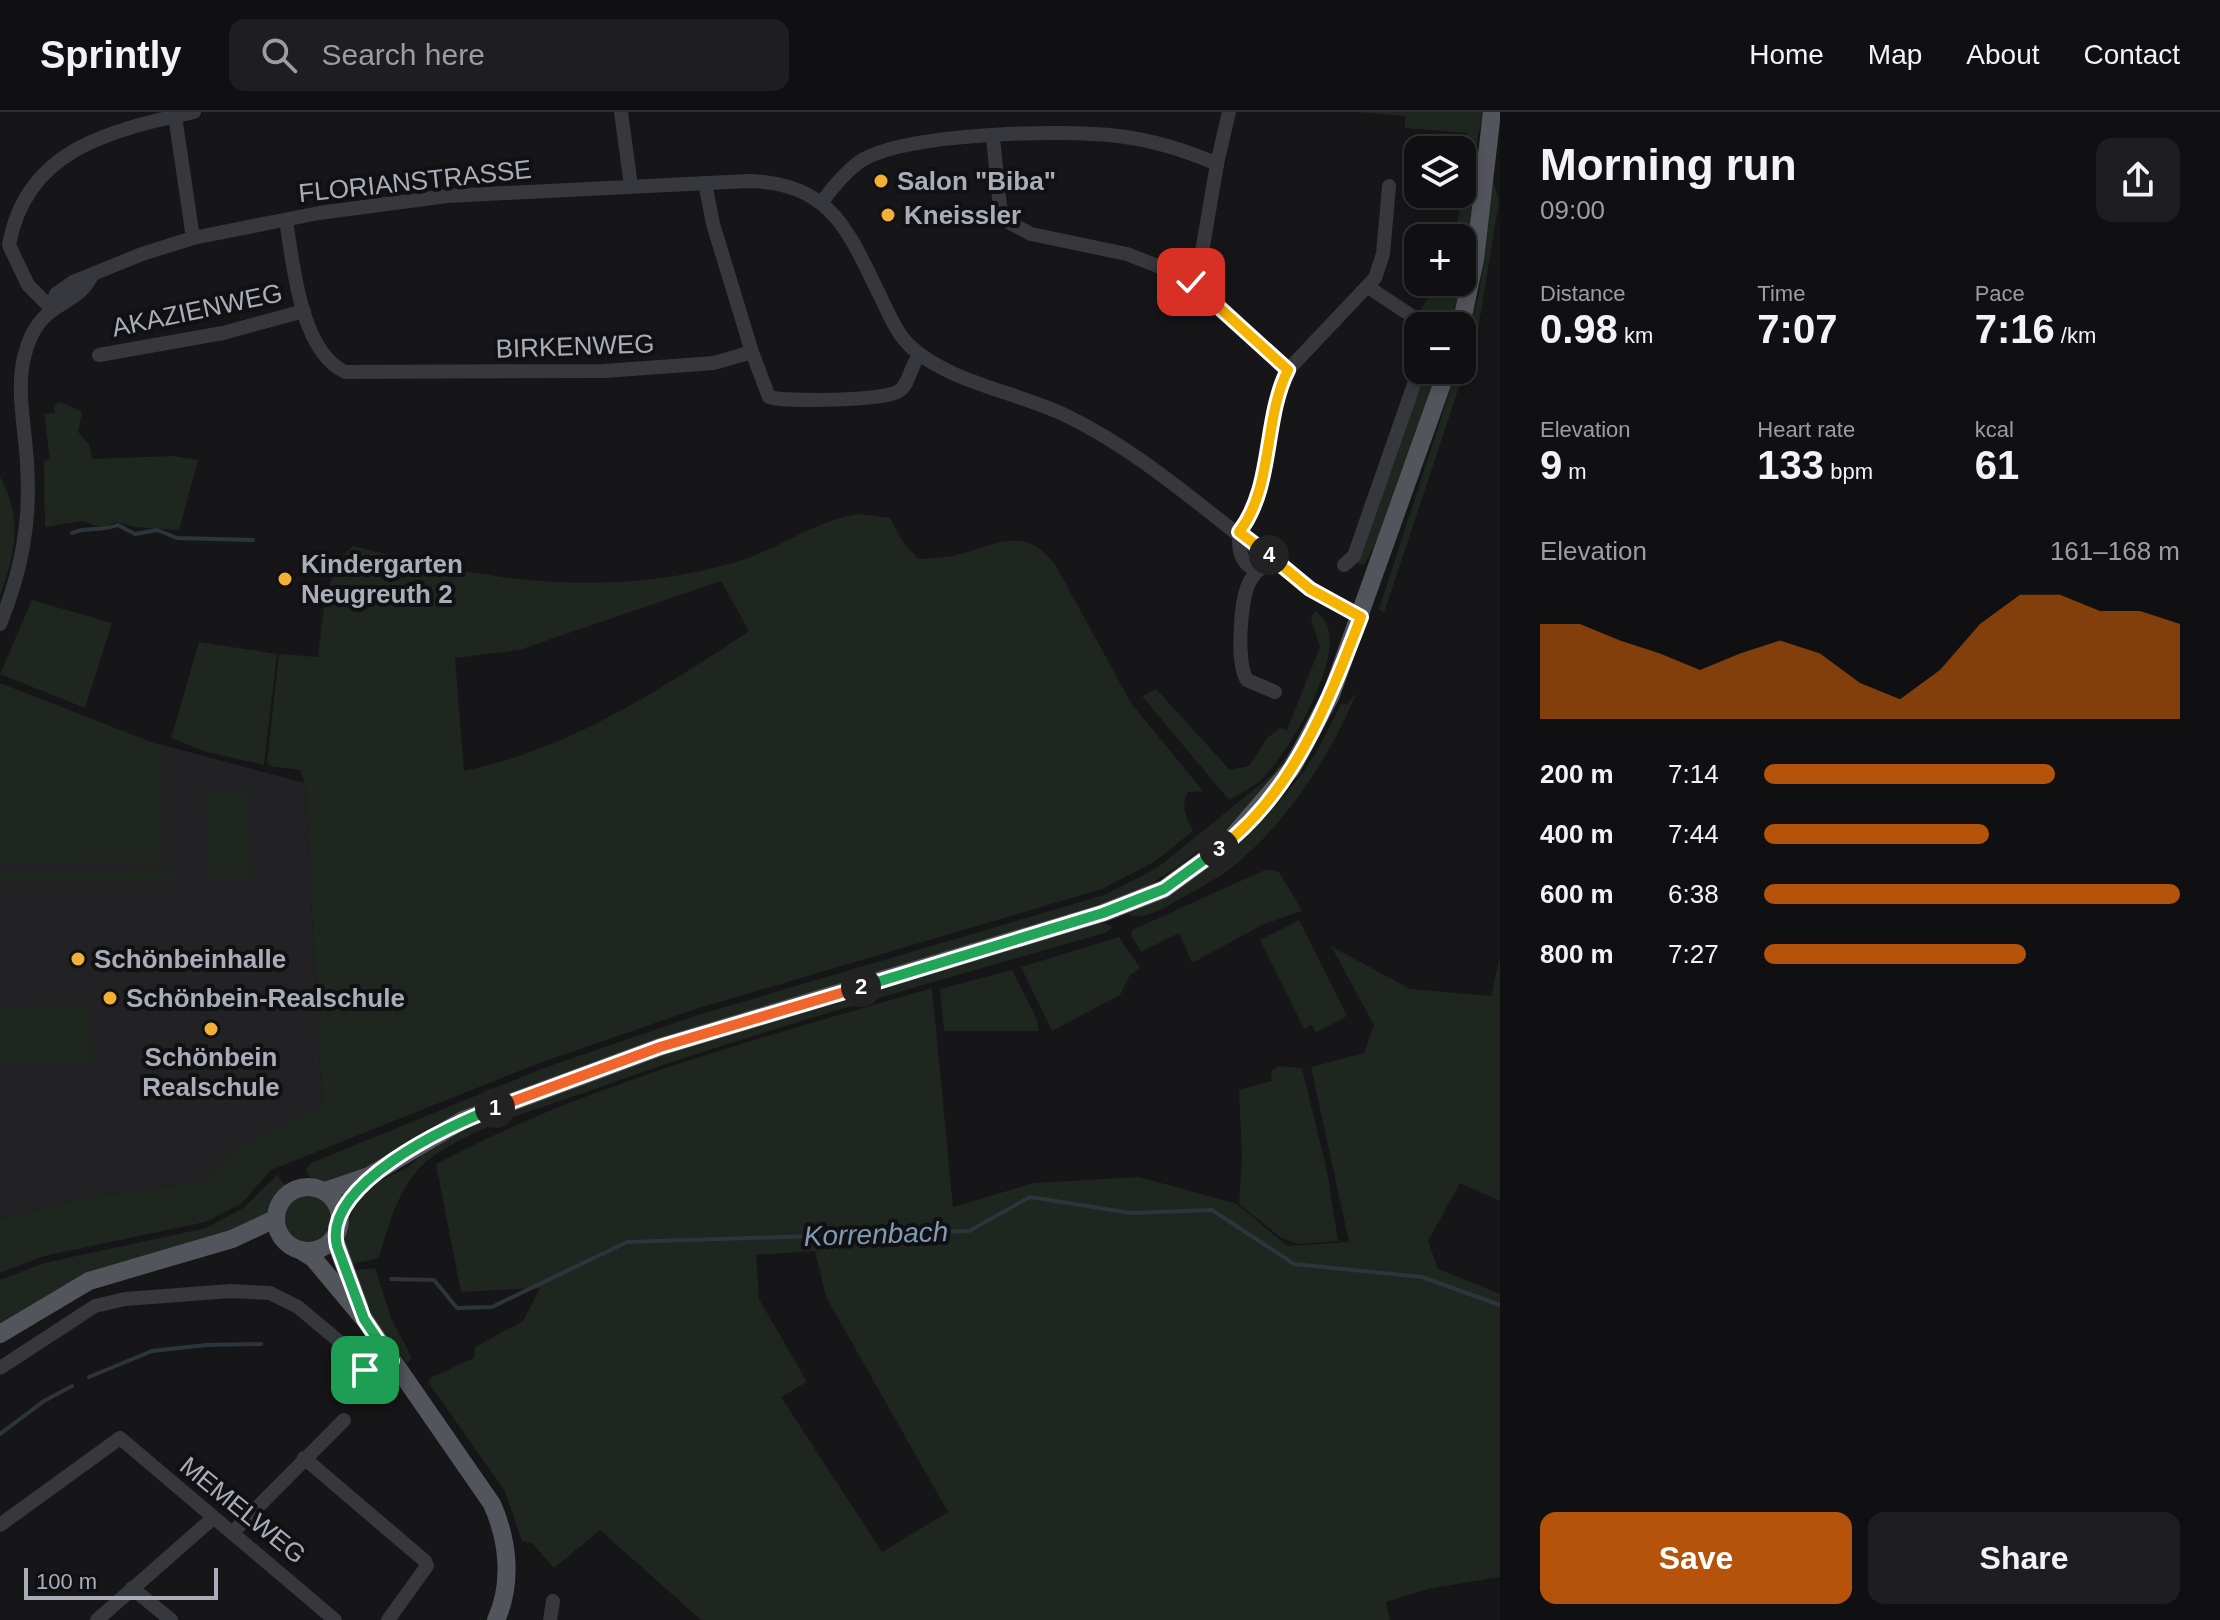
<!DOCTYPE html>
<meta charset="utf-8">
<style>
body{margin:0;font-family:Arial,sans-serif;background:#1e1e20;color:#f1f3f6;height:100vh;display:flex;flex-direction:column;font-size:30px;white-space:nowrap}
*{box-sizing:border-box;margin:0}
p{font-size:26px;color:#9c9d9f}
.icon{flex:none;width:44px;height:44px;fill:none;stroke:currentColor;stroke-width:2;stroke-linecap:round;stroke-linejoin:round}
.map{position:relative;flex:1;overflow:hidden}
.panel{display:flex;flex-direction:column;background:#101012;width:720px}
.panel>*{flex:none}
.fabs{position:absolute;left:1404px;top:24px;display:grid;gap:16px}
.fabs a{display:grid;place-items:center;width:72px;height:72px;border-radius:16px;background:#101012;box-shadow:0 4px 12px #0003,0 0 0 2px #303032;font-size:40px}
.scale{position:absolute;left:24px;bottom:20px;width:194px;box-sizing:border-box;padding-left:8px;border:4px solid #a8adb8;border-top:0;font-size:22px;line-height:28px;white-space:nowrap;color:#a8adb8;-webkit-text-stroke:6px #111113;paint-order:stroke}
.pin{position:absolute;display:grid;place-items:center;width:68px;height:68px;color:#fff;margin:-34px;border-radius:16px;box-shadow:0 4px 12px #0006}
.km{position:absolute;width:40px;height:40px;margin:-20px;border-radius:50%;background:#222;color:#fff;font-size:22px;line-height:40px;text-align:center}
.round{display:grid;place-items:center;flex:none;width:84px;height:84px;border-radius:16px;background:#1e1e20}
.head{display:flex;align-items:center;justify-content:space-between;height:136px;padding:0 40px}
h1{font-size:44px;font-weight:700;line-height:60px}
.metrics{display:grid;grid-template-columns:repeat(3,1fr);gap:12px;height:136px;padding:8px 40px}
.metrics div{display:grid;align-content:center}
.metrics b{font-size:40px;font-weight:700}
.metrics small{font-size:22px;font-weight:400}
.metrics p{font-size:22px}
.chart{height:224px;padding:16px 40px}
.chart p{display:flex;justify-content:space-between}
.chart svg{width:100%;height:144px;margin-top:8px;fill:#b45309;opacity:.7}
.action{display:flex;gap:16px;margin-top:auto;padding:16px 40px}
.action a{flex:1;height:92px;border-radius:16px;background:#b45309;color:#fff;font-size:32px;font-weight:700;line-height:92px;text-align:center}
.action a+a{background:#1e1e20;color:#f1f3f6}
ul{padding:0 40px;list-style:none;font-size:26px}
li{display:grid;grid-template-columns:128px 96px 1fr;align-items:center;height:60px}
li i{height:20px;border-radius:10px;background:#b45309}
header{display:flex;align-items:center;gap:48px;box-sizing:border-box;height:112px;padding:0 40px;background:#101012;border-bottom:2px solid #303032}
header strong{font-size:38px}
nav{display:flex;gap:44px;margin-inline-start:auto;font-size:28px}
.search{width:560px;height:72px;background:#1e1e20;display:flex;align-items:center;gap:20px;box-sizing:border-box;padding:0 28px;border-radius:16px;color:#9c9d9f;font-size:30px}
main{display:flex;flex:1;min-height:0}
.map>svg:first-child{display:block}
</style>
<header>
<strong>Sprintly</strong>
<div class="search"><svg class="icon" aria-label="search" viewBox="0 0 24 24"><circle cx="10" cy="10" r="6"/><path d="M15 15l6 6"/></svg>Search here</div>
<nav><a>Home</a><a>Map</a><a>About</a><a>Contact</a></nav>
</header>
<main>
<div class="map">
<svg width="1500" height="1508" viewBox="0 0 1500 1508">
<rect width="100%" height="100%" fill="#161618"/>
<polygon fill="#222225" points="0,625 159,632 305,671 322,992 236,1035 207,1068 86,1085 0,1106"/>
<g fill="#1e261f" fill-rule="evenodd">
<path d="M1357 0H1485L1478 22 1465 164 1452 214H1437L1421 199C1428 181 1443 170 1462 170V126H1456L1467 21 1405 16V4Z"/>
<polygon points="1493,68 1499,89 1478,218 1384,501 1379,497 1457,258 1462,258 1462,243 1479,182"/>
<polygon points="1426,258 1437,258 1374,435 1364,453 1357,451"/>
<polygon points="61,290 82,300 78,320 89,332 92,347 173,344 198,348 179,418 136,415 116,410 103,416 82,409 45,415 44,349 50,347 44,302 55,301 54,293"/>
<path d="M0 365C23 406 16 439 0 484Z"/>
<path d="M858 402 890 406 903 430 918 447C930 446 944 446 956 443 998 433 1022 412 1055 452L1131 591 1203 679 1188 680C1180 693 1186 706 1193 719L1154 750 1102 777 699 896 542 950 271 1058 241 1092 205 1110 44 1144 0 1161V1106L86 1085 207 1068 236 1035 322 992 305 671 300 658 270 654 267 650 279 542 318 545C323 508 323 460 353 434 484 468 600 488 733 451 777 439 813 409 858 402ZM721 469 749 519C660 578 570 637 464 659L455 546 519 538Z"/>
<polygon points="32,488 112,511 85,596 0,562"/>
<path d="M1315 499C1360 523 1290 638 1265 664 1256 674 1240 681 1229 688L1142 584 1156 577 1230 658 1249 654 1267 626 1280 616 1287 618 1320 535 1311 506Z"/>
<polygon points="199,530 277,542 264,653 207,640 171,626"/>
<polygon points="0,571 159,633 161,749 0,752"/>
<path d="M1357 579C1333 641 1284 715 1231 756 1215 768 1196 778 1178 788 1165 795 1144 810 1128 802 1197 770 1261 718 1306 656 1320 636 1330 612 1342 591L1347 593Z"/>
<path d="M1320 583C1319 592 1311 605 1306 615 1269 689 1203 740 1134 783L459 1002 372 1054 327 1069 310 1066 306 1058 311 1051 544 956 701 902 1104 783 1157 756 1272 663 1295 633Z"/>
<polygon points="249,680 252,765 208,766 206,681"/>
<polygon points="174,756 174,770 0,772 0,758"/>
<polygon points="1267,757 1279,760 1302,799 1264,812 1192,851 1179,821 1141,840 1131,823 1132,818"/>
<polygon points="1299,808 1347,904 1316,920 1312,913 1304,917 1260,828"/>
<path d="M1104 810 1112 815 1107 820C935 870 761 917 592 978 542 996 473 1014 431 1046 400 1069 389 1111 379 1146L348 1153 344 1126 355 1091 379 1069 407 1056 428 1037 473 1013 662 942Z"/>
<polygon points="1119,825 1140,856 1130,863 1120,883 1052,919 1021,855"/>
<path d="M1331 834 1410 877 1491 884 1500 845V1089L1460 1071 1428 1129 1438 1157 1500 1182V1465L1428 1477 1386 1490 1390 1508H701L600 1418 554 1456 533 1432 522 1429 505 1379 428 1270 432 1265 474 1246 475 1235 523 1209 540 1176 461 1180 436 1052C590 970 765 925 932 876L953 1095 1034 1071 1139 1065 1237 1092 1287 1134 1349 1130 1311 955 1364 941 1374 913ZM815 1139 826 1185 948 1400 882 1440 781 1285 807 1270 759 1187 756 1143Z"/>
<polygon points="1012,858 1037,907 1039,919 944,919 940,877"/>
<polygon points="91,894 93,952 0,953 0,895"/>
<polygon points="1278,954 1302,956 1327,1059 1338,1129 1297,1132 1280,1125 1239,1092 1242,1045 1239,978 1272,969 1271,959"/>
<polygon points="277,1063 285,1074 264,1104 210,1127 84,1162 0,1213 0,1168 44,1151 206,1116 245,1095"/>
<circle cx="307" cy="1106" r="26"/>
<polygon points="375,1156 391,1206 412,1246 407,1251 371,1203 350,1159"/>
</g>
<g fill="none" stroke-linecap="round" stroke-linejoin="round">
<g stroke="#2c353c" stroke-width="4">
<path d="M72 421C88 414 101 420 118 413L135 422 157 418 177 426 253 428"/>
<polyline points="391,1167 434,1168 457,1196 492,1195 627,1130 969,1119 1030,1085 1131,1101 1212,1098 1294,1152 1422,1165 1500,1193"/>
<polyline points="89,1265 152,1239 206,1233 261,1232"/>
<polyline points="0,1322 44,1289 72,1274"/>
</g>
<g stroke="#37383d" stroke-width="14">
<polyline points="621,0 631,74"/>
<polyline points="175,4 193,126"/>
<path d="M993 26 1000 95 1010 111 1031 122 1127 142 1173 160 1204 179 1288 258C1263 307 1274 375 1239 420"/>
<polyline points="705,71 713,112 752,240"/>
<path d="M822 90C833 75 847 57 864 47 912 21 1062 17 1118 24 1152 28 1185 38 1217 52L1229 0"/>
<path d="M286 108C293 151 300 239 345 260L604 259 714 251 752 240 769 285C787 290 884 289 899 279 910 272 910 253 920 243"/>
<polyline points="1191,170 1201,146 1217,52"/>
<polyline points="1368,175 1427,214"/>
<path d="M51 196 56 182 73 170 142 142 193 126 319 101 447 84 748 69C833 71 849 121 882 188 890 204 897 222 910 234 948 270 1017 280 1065 303 1175 356 1254 451 1361 505"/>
<path d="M51 196 28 173 9 133C26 36 113 18 194 0"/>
<polyline points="99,243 223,221 304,199"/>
<polyline points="1288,258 1375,166 1383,142 1389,74"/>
<path d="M1239 420C1238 437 1240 454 1259 458"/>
<path d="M1271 445C1264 452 1255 460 1250 469 1240 486 1236 552 1247 568L1275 580"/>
<polyline points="1344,453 1354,444 1419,258"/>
<path d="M0 512C22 458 31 409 27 351 25 312 14 272 27 235 42 188 75 196 91 165"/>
<polyline points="0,1256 95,1194 125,1187 231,1179 270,1181 298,1195 354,1242 365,1258 377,1262 392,1249"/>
<polyline points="304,1346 425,1449 427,1454 388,1508"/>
<polyline points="0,1413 120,1326 335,1508"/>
<polyline points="234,1419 344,1308"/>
<polyline points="132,1476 171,1508"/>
<polyline points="97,1508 212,1407"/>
<polyline points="550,1508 553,1489"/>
</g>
<g stroke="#53555c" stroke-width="18">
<polyline points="1461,214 1475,147 1492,0"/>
<circle cx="308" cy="1107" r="32"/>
<polyline points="325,1079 369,1064 463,1008 660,935 1103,801 1164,777 1227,731 1292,656 1331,583 1447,258"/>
<polyline points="334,1125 360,1197"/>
<path d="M300 1138 313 1146 364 1207 492 1392C508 1428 513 1471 496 1508"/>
<polyline points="0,1222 89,1169 232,1127 275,1107"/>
</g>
</g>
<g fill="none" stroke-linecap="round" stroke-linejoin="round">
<g stroke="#fff" stroke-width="16">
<path id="split-1" d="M365 1258 377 1262 392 1249 364 1207 337 1134C322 1073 447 1014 495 996"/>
</g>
<g stroke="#fff" stroke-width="16">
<polyline id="split-2" points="495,996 660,935 861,875"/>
</g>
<g stroke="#fff" stroke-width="16">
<polyline id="split-3" points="861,875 1103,801 1164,777 1219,737"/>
</g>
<g stroke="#fff" stroke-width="16">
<path id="split-4" d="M1219 737C1294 681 1329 588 1361 505L1310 477 1269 443"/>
</g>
<g stroke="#fff" stroke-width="16">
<path id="split-5" d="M1191 170 1288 258C1263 307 1274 375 1239 420L1269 443"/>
</g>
<use href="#split-1" stroke="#22a559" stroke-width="10"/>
<use href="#split-2" stroke="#f0652b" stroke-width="10"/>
<use href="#split-3" stroke="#22a559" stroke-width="10"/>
<use href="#split-4" stroke="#f5b400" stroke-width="10"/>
<use href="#split-5" stroke="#f5b400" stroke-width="10"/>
</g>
<g fill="#f2b134" stroke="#111113" stroke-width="3">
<circle cx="881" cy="69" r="8"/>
<circle cx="888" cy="103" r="8"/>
<circle cx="285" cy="467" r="8"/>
<circle cx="78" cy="847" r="8"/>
<circle cx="110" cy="886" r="8"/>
<circle cx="211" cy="917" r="8"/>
</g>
<g text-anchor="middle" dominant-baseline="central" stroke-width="8" stroke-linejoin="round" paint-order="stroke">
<g font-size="26" fill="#a8adb8" stroke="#111113">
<text transform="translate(415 69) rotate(-6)">FLORIANSTRASSE</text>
<text transform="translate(197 198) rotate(-12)">AKAZIENWEG</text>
<text transform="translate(575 234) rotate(-2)">BIRKENWEG</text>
<text transform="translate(243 1398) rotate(39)">MEMELWEG</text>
</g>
<g font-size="26" font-weight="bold" fill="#a8adb8" stroke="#111113" text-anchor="start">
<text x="897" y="69">Salon "Biba"</text>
<text x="904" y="103">Kneissler</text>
<text x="301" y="452">Kindergarten<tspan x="301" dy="30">Neugreuth 2</tspan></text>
<text x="94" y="847">Schönbeinhalle</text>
<text x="126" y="886">Schönbein-Realschule</text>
<text x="211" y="945" text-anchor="middle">Schönbein<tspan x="211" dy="30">Realschule</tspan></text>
</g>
<g font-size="28" font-style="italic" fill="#7f9bb3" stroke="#111113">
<text transform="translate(876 1122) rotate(-2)">Korrenbach</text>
</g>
</g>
</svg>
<div class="fabs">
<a><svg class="icon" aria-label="layers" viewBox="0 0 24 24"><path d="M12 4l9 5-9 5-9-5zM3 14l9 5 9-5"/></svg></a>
<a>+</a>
<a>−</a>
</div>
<div class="scale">100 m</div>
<div class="pin" style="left:365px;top:1258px;background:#1e9e55"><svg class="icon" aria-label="arrive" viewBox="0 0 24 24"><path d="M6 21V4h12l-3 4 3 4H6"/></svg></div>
<div class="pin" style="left:1191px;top:170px;background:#d93025"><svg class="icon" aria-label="check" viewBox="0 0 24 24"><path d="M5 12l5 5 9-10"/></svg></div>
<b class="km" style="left:495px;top:996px">1</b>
<b class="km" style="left:861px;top:875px">2</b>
<b class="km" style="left:1219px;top:737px">3</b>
<b class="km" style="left:1269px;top:443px">4</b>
</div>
<section class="panel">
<div class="head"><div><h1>Morning run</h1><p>09:00</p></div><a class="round"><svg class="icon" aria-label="share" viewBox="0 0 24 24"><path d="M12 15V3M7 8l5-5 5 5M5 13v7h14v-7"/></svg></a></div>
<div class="metrics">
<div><p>Distance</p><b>0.98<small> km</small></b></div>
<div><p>Time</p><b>7:07</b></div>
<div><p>Pace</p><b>7:16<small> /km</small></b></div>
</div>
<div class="metrics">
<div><p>Elevation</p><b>9<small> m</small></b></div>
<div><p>Heart rate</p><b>133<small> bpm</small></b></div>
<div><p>kcal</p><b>61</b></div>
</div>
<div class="chart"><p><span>Elevation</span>161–168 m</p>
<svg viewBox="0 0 160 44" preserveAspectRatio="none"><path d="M0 44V15L10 15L20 20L30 24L40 29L50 24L60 20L70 24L80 33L90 38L100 29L110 15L120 6L130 6L140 11L150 11L160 15V44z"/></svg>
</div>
<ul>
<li><b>200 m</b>7:14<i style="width:70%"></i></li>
<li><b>400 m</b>7:44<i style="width:54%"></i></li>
<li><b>600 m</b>6:38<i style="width:100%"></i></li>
<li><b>800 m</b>7:27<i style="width:63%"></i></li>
</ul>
<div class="action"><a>Save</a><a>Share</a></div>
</section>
</main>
